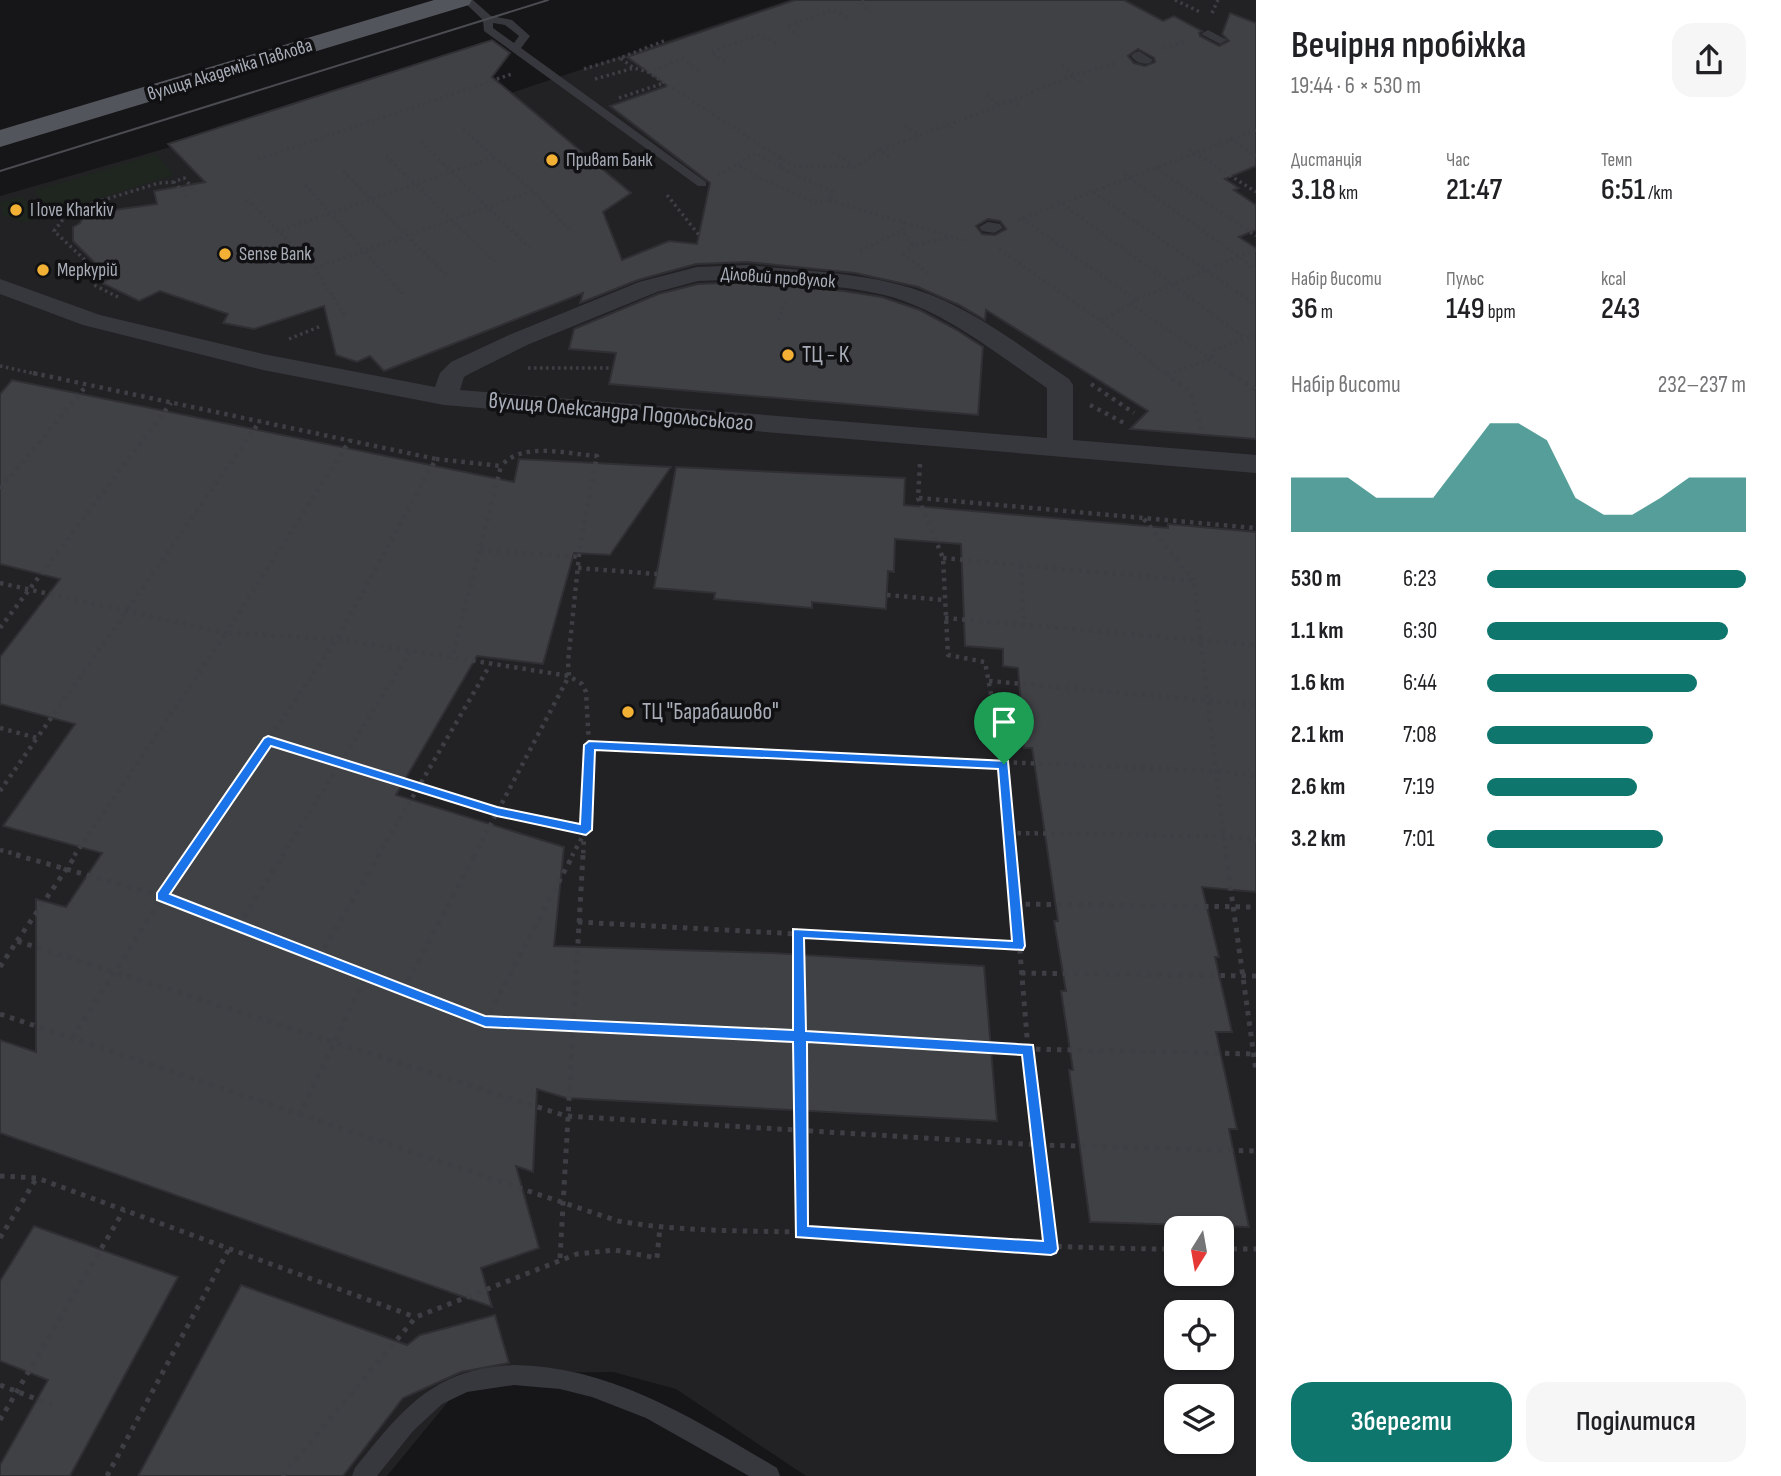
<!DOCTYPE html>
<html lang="uk">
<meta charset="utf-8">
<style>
body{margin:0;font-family:"Sofia Sans Condensed",sans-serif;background:#f6f6f6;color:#202124;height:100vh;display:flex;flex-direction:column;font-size:26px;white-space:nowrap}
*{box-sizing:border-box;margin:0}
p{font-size:23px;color:#757577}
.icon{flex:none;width:38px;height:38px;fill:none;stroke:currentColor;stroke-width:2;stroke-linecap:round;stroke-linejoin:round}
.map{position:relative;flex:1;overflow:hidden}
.panel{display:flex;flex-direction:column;background:#fff;width:525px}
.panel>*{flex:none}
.needle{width:46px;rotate:191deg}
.buttons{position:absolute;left:1164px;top:1216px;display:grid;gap:14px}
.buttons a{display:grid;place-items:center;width:70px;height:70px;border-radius:14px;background:#fff;box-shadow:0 2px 5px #0004;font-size:35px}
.pin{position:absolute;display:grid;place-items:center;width:60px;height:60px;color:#fff;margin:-72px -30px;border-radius:50% 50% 50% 0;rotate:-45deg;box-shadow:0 0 7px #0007}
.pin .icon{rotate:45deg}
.round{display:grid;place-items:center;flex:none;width:74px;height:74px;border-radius:21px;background:#f6f6f6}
.overview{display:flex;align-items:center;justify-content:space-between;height:119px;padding:0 35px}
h1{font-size:38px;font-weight:600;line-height:52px}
.figures{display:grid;grid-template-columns:repeat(3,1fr);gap:10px;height:119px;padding:7px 35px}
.figures div{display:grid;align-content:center}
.figures b{font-size:30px;font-weight:600}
.figures small{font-size:19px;font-weight:400}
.figures p{font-size:19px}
.chart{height:196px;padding:14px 35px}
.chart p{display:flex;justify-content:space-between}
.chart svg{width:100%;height:126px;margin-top:7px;fill:#0f766e;opacity:.7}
.primary-button{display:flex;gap:14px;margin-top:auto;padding:14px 35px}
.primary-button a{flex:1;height:80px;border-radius:21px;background:#0f766e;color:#fff;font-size:28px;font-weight:600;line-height:80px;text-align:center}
.primary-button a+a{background:#f6f6f6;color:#202124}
ul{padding:0 35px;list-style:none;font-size:23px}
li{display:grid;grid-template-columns:112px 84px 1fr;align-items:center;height:52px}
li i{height:18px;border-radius:9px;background:#0f766e}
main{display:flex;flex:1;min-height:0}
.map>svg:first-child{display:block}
</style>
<main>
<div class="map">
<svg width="1256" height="1476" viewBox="0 0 1256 1476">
<rect width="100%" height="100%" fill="#161618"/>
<path fill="#222225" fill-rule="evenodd" d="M789 0H1256V1476H806L676 1389 613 1372 531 1373 456 1392 387 1476H0V196L188 142 239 184ZM1176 1228H1222V1274H1176ZM1176 1312H1222V1358H1176ZM1176 1396H1222V1442H1176Z"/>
<g fill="#1e261f">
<polygon points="156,154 174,175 52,213 35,191"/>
<polygon points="22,196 41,219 24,222 3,216 0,202"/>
</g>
<g fill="#404145" stroke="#303034" stroke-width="2" fill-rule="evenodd">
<path d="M795 0H1124L1163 21 1174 16 1202 31 1199 33 1200 36 1219 46 1229 41 1222 34 1230 13 1256 23V166L1225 179 1239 188 1234 190 1256 205V230L1239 237 1256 248V439L1130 429 1148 411 986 310 985 320 959 305 918 287 855 273 747 262 696 264 638 280 580 303 583 293 384 371 370 356 357 362 336 355 324 306 254 329 223 323 228 314 160 291 139 301 102 283 110 278 73 241V227L80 223 85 214 157 204 154 191 205 182 168 144 492 40 510 53 492 77 631 193 603 212 622 260 669 241 697 244 710 183 610 106 667 86 627 57ZM1138 49 1154 58 1155 62 1145 66 1134 63 1128 56ZM988 219 1000 221 1006 229 995 235 982 234 976 226Z"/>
<polygon points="747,282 844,291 882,297 920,310 957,330 983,347 978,415 609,384 616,353 569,349 574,329 658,294 698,284"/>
<polygon points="12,380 514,482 519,459 671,467 610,555 574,553 543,664 477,656 396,795 564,847 554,946 772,953 984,966 997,1121 566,1098 537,1089 533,1172 516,1166 539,1248 481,1268 492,1307 0,1133 0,1040 36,1052 36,899 66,907 102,853 3,826 75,724 0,704 0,657 60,579 0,564 0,394"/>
<polygon points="676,467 905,478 904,505 1168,528 1168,524 1256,532 1256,892 1202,887 1219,957 1215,957 1232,1032 1216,1032 1237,1129 1229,1129 1249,1227 1090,1222 1069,1070 1073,1070 1061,991 1066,991 1054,921 1058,921 1032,748 1024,748 1018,668 1003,666 1003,649 965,646 961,544 895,539 894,572 888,571 886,609 812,602 812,608 714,599 715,593 654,588"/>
<polygon points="34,1226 178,1277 70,1476 0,1476 0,1465 48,1380 0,1361 0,1281"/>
<polygon points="241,1285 407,1345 420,1335 495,1315 509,1363 461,1372 403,1398 343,1476 138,1476"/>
</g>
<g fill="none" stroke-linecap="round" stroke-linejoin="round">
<g stroke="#3d3f44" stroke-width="3.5" stroke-dasharray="2.5 3.5" stroke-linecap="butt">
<polyline points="864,0 860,1 869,12"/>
<polyline points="1175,0 1200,12"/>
<polyline points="1212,13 1218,0"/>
<polyline points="799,37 787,26 832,10 851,19"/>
<polyline points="664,41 620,58 634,68 648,72 793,166 855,167 880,150"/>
<polyline points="1164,48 1186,41"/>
<polyline points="725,62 711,52 759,35 777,44"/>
<polyline points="1062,66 1076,75"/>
<polyline points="584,69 620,58"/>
<polyline points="648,72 682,59 701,71"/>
<polyline points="595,79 634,68"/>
<polyline points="1081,82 1071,76 1116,63"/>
<polyline points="986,95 999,105"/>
<polyline points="619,98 664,83"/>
<polyline points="1018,105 1011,101 1071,76"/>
<polyline points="905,125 920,136"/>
<polyline points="463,129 533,191 572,232"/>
<polyline points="953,129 948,125 1011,101"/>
<polyline points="1230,139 1256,156"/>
<polyline points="421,142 530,248"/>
<polyline points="1189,149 1256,192"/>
<polyline points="833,152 853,165"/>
<polyline points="386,156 495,262"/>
<polyline points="780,157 781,168 833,192 829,200 966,241"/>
<polyline points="889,157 880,150 948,125"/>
<polyline points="258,159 512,74"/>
<polyline points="781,168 756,153 737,164 755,176 817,203 829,200"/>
<polyline points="1156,168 1256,236"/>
<polyline points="343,171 449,278"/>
<polyline points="1124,174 1256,269"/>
<polyline points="718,175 737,164"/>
<polyline points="305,185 403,294"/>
<polyline points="1093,192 1256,305"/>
<polyline points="667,195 699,235"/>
<polyline points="187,197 174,182 184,178 196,192"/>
<polyline points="247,199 315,268 345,316"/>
<polyline points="1057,200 1245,338"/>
<polyline points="1022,218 1136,300"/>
<polyline points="1018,220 1256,130"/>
<polyline points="904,222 902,231 914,245 953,237"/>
<polyline points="276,232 495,157"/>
<polyline points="914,245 904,254 928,273"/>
<polyline points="999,249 1101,321 1167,375"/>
<polyline points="860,251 902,231"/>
<polyline points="315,268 533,191"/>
<polyline points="118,297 94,285 87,262 54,231 70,210 159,183 174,182"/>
<polyline points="1130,304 1234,375"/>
<polyline points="778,320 785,302"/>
<polyline points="1101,321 1136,300 1256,249"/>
<polyline points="289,339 321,326"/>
<polyline points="0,366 41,375"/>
<polyline points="528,368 612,368"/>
<polyline points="1168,375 1211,359 1214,350 1256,334"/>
</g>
<g stroke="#3d3f44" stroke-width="4.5" stroke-dasharray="3.5 5" stroke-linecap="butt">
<polyline points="33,373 436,459 337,639 226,633 74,856"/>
<polyline points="1165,373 1191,392 1202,433"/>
<polyline points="1231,373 1256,390"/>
<polyline points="1167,375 1172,373"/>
<polyline points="1091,384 1134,413"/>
<polyline points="1090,405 1126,424"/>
<polyline points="436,459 501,466 452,659"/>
<polyline points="920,464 918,498 943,558 948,655 985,662 1004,764 1012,856"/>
<polyline points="0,489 87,385"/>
<polyline points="919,498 1256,528"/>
<polyline points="1144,519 1193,580"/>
<polyline points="480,550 579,557"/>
<polyline points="943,558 1194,581 1226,856"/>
<polyline points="1021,565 1024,625"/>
<polyline points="578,568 657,574"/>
<polyline points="0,583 226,633 350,440"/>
<polyline points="887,595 944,600"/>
<polyline points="945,618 1256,645"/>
<polyline points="0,628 171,403"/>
<polyline points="989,681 1256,705"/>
<polyline points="0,728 37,738 260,421"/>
<polyline points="268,741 497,811 586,830 572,856"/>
<polyline points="589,745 1216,771 1256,776"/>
<polyline points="0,791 37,738"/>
<polyline points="1009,833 1223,836 1256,840"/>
<polyline points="0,850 23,856"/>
<polyline points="189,856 337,639 569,676 582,684 586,692 589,745 583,856"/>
<polyline points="282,856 410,652"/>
<polyline points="378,856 490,665"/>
<path d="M474 856 569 676 568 662 580 546 597 456C566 454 523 441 501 466"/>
</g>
<g stroke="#3d3f44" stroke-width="5" stroke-dasharray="4.5 6" stroke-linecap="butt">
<polyline points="16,855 162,896 485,1022 1028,1049 1256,1054"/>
<polyline points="1012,855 1028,1049 1051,1249"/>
<polyline points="1226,855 1256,1071"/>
<polyline points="1015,904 1256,907"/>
<polyline points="578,922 1018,946"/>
<polyline points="238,926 283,855"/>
<polyline points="797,932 801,1232"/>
<polyline points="17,941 76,855"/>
<polyline points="319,957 379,855"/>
<polyline points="0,967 17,941 566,1116 1040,1145 1256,1151"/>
<polyline points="1021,973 1256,976"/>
<polyline points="403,990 475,855"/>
<path d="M0 1014 618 1221C687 1233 756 1230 825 1233 942 1240 1058 1249 1176 1249"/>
<polyline points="485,1022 573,855"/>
<polyline points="72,1038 190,855"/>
<polyline points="299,1116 366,976"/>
<polyline points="0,1176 37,1178 415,1317"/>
<polyline points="0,1238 36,1179"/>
<polyline points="1222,1249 1256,1249"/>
<polyline points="560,1258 583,855"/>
<polyline points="0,1385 52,1405"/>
<polyline points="0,1420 124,1210"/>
<polyline points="107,1476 229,1249"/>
<polyline points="282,1476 416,1317 577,1254 615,1250 657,1258 660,1227"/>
</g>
<g fill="#37383d" fill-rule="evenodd">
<path d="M462 0H473L491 16 512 20 530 36 521 48 706 182V186H698L484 31 483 20ZM493 23 505 25 519 36 514 43 493 28Z"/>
<path d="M514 1365C611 1366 696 1420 777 1468L780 1476H749L646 1418 592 1397 560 1389 514 1385 467 1392 442 1404 413 1431 377 1476H352L355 1468C402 1410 433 1368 514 1365Z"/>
</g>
<g fill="#37383d" fill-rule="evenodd">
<polygon points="1208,30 1227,40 1220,44 1201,34"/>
<path d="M1139 51 1153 60 1150 63C1143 65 1136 63 1131 56L1134 53Z"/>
<polygon points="988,222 1000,224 1003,228 994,233 982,231 979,227"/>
</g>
<path fill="#37383d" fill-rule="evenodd" d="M747 265C803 271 863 272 917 290 973 308 1021 347 1069 379L1073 385V440L1256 455V473L444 405 263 370 83 325 0 294V279L100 315 263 354 435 387 440 373 451 362 509 335 639 282 697 267ZM747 279C797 285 853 284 901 300 955 319 1000 356 1047 388V438L460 390 464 377 469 374 527 345 657 292 698 281Z"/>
<polygon fill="#53555c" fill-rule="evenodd" points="434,0 472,0 469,5 0,147 0,130"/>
<polyline stroke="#4a4c52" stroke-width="2" points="0,171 548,0"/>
</g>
<path fill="#1a73e8" stroke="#fff" stroke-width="2" fill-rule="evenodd" d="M268 736 497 807 580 824 584 745 589 741 1008 761 1025 946 1023 950 804 938 806 1031 1033 1045 1058 1249 1056 1253 1051 1255 796 1237 793 1042 485 1027 157 900V893L264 738ZM271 746 497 816 586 835 592 830 595 750 998 769 1012 941 793 929V1030L485 1016 170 894ZM807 1042 1022 1055 1043 1241 808 1226Z"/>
<g fill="#f2b134" stroke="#111113" stroke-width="2.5">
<circle cx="552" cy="160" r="7"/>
<circle cx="16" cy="210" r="7"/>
<circle cx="225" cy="254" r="7"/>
<circle cx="43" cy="270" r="7"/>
<circle cx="788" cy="355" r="7"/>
<circle cx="628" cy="712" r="7"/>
</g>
<g text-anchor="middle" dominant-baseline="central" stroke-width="7" stroke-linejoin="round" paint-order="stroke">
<g font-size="19" fill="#a8adb8" stroke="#111113">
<text transform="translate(230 70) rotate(-17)">вулиця Академіка Павлова</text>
<text transform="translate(778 278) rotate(4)">Діловий провулок</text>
</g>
<g font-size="19" fill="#a8adb8" stroke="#111113" text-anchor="start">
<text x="566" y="160">Приват Банк</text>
<text x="30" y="210">I love Kharkiv</text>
<text x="239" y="254">Sense Bank</text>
<text x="57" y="270">Меркурій</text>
</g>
<g font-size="23" fill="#a8adb8" stroke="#111113" text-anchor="start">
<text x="802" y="355">ТЦ - К</text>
<text x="642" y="712">ТЦ "Барабашово"</text>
</g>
<g font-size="23" fill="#a8adb8" stroke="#111113">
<text transform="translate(621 412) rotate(5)">вулиця Олександра Подольського</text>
</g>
</g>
</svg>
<div class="buttons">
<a><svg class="needle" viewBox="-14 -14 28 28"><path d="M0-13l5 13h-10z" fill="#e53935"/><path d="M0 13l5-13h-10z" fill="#757577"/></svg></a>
<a><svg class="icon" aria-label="locate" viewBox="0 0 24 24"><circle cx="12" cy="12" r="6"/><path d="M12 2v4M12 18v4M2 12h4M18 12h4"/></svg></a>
<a><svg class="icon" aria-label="layers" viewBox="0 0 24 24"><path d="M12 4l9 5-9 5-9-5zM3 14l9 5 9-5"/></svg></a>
</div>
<div class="pin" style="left:1004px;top:764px;background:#1e9e55"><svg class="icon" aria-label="arrive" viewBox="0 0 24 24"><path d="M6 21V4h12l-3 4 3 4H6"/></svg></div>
</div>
<section class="panel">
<div class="overview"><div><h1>Вечірня пробіжка</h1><p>19:44 · 6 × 530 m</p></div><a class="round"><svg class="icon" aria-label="share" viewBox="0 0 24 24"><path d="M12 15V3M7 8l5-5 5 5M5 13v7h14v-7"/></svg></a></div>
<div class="figures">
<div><p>Дистанція</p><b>3.18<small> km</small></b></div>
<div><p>Час</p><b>21:47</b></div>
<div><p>Темп</p><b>6:51<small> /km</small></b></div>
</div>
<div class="figures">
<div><p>Набір висоти</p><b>36<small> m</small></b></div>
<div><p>Пульс</p><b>149<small> bpm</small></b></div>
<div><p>kcal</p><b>243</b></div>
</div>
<div class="chart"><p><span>Набір висоти</span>232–237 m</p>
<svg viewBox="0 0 160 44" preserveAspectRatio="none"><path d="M0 44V25L10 25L20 25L30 32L40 32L50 32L60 19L70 6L80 6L90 12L100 32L110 38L120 38L130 32L140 25L150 25L160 25V44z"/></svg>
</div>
<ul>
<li><b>530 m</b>6:23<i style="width:100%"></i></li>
<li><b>1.1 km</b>6:30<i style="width:93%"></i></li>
<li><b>1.6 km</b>6:44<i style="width:81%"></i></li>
<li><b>2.1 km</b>7:08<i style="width:64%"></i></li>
<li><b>2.6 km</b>7:19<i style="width:58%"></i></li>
<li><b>3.2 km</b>7:01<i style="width:68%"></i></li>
</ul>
<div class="primary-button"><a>Зберегти</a><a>Поділитися</a></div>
</section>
</main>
